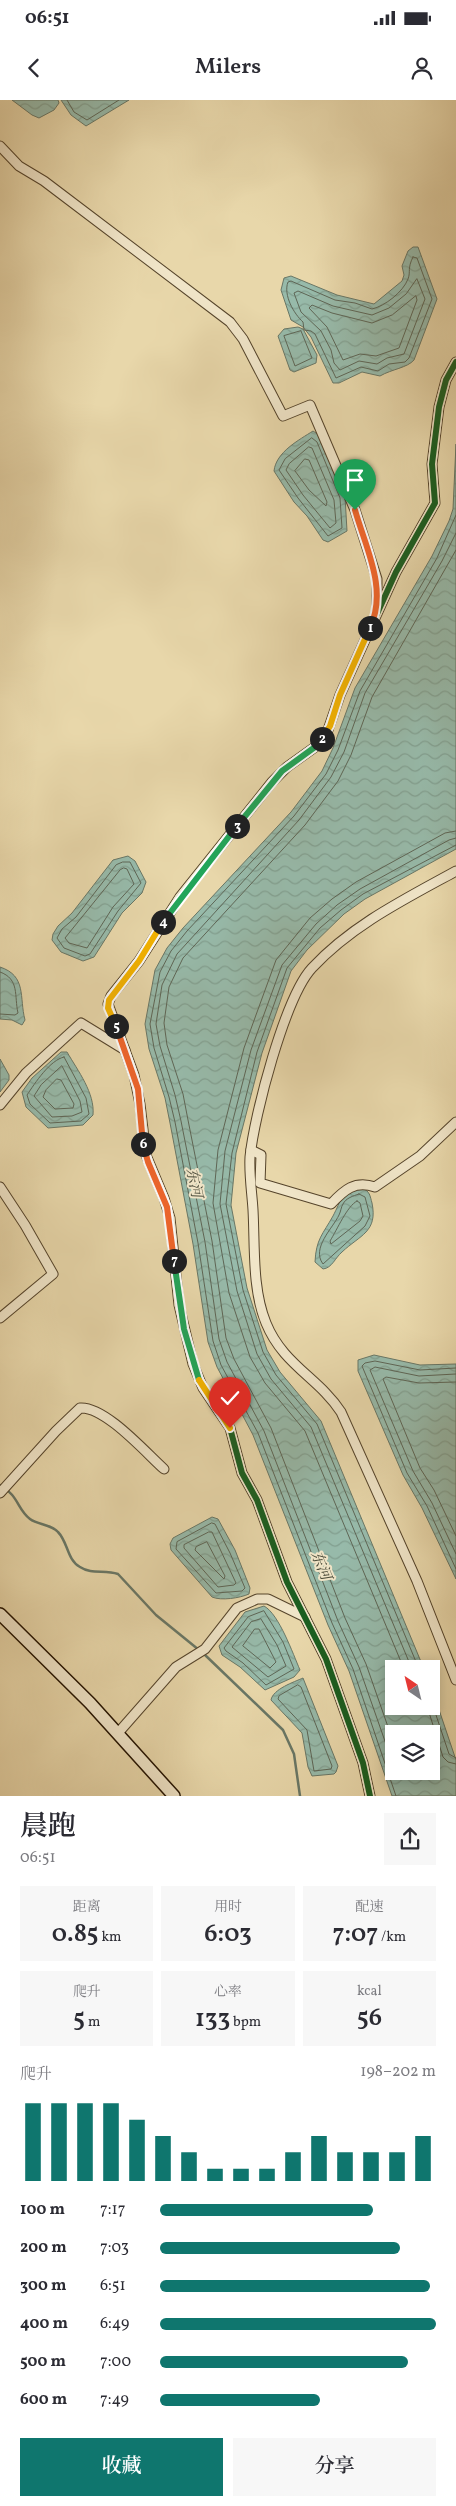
<!DOCTYPE html>
<html lang="zh">
<meta charset="utf-8">
<style>
body{margin:0;font-family:Vollkorn,"Noto Serif SC",serif;background:#f7f7f7;color:#2b2b33;height:100vh;display:flex;flex-direction:column;font-size:19px;white-space:nowrap}
*{box-sizing:border-box;margin:0}
p{font-size:16px;color:#7c7c81}
.icon{flex:none;width:28px;height:28px;fill:none;stroke:currentColor;stroke-width:2;stroke-linecap:round;stroke-linejoin:round}
.map{position:relative;height:1696px;overflow:hidden}
.drawer{display:flex;flex-direction:column;background:#fff;flex:1}
.drawer>*{flex:none}
.needle{width:32px;rotate:325deg}
.buttons{position:absolute;left:385px;top:1560px;display:grid;gap:10px}
.buttons a{display:grid;place-items:center;width:55px;height:55px;border-radius:0px;background:#fff;box-shadow:0 2px 12px #0003;font-size:25px}
.pin{position:absolute;display:grid;place-items:center;width:42px;height:42px;color:#fff;margin:-51px -21px;border-radius:50% 50% 50% 0;rotate:-45deg;box-shadow:0 0 5px #0007}
.pin .icon{rotate:45deg}
.km{position:absolute;width:25px;height:25px;margin:-12px;border-radius:50%;background:#222;color:#fff;font-size:14px;line-height:25px;text-align:center}
.round{display:grid;place-items:center;flex:none;width:52px;height:52px;border-radius:0px;background:#f7f7f7}
.head{display:flex;align-items:center;justify-content:space-between;height:85px;padding:0 20px}
h1{font-size:28px;font-weight:600;line-height:38px}
.stats{display:grid;grid-template-columns:repeat(3,1fr);gap:8px;height:85px;padding:5px 20px}
.stats div{display:grid;align-content:center;border-radius:0px;background:#f7f7f7;text-align:center}
.stats b{font-size:25px;font-weight:600}
.stats small{font-size:14px;font-weight:400}
.stats p{font-size:14px}
.chart{height:140px;padding:10px 20px}
.chart p{display:flex;justify-content:space-between}
.chart svg{width:100%;height:90px;margin-top:5px;stroke:#0f766e;stroke-width:6}
.primary-button{display:flex;gap:10px;margin-top:auto;padding:10px 20px}
.primary-button a{flex:1;height:58px;border-radius:0px;background:#0f766e;color:#fff;font-size:20px;font-weight:600;line-height:58px;text-align:center}
.primary-button a+a{background:#f7f7f7;color:#2b2b33}
ul{padding:0 20px;list-style:none;font-size:16px}
li{display:grid;grid-template-columns:80px 60px 1fr;align-items:center;height:38px}
li i{height:12px;border-radius:6px;background:#0f766e}
.status{display:flex;justify-content:space-between;align-items:center;height:35px;padding:0 25px;background:#fff;direction:ltr}
.status svg{height:14px;fill:currentColor}
header{display:flex;justify-content:space-between;align-items:center;height:65px;padding:0 20px;background:#fff;font-size:22px;font-weight:600}
.map>svg:first-child{display:block}
</style>
<div class="status"><b>06:51</b><svg viewBox="0 0 49 12"><path d="M0 12V9h3v3zM5 12V6h3v6zM10 12V3h3v9zM15 12V0h3v12zM26 1h20v11H26zM47 4h2v5h-2z"/></svg></div>
<header><svg class="icon" aria-label="back" viewBox="0 0 24 24"><path d="M15 5l-7 7 7 7"/></svg>Milers<svg class="icon" aria-label="person" viewBox="0 0 24 24"><circle cx="12" cy="8" r="4"/><path d="M4 21q1-7 8-7t8 7"/></svg></header>
<div class="map">
<svg width="456" height="1696" viewBox="0 0 456 1696">
<defs>
<pattern id="water-waves" width="16" height="10" patternUnits="userSpaceOnUse" patternTransform="scale(1.25)"><rect width="16" height="10" fill="#97baaa"/><path d="M0 5q4-4 8 0t8 0" fill="none" stroke="#829f90"/></pattern>
</defs>
<rect width="100%" height="100%" fill="#e8d7aa"/>
<filter id="stains"><feTurbulence type="fractalNoise" baseFrequency=".004" numOctaves="4"/><feColorMatrix values="0 0 0 0 .2 0 0 0 0 .09 0 0 0 0 .02 0 0 0 .5 -.17"/></filter>
<radialGradient id="worn" r=".72"><stop offset=".6" stop-color="#630" stop-opacity="0"/><stop offset="1" stop-color="#630" stop-opacity=".3"/></radialGradient>
<g fill="url(#water-waves)" stroke="#697766" fill-rule="evenodd">
<polygon points="12,0 58,0 59,3 54,10 39,18 32,15"/>
<polygon points="61,0 129,0 86,26 71,15"/>
<path d="M413 147H418L437 199 414 260C407 268 392 269 380 276L362 272 339 283H333L311 237 303 227 291 220 281 190 284 178 291 176 337 195 374 204 402 181 404 175 402 166 408 151Z"/>
<polygon points="298,227 303,229 317,255 316,263 294,272 290,270 278,236 284,229"/>
<path d="M313 331 319 335 345 396 347 431 328 442 323 440 307 416 294 402 274 371C276 352 299 340 313 331Z"/>
<path d="M456 344V749L365 799 344 814 307 850 291 871 262 953 236 1053 231 1105 247 1188 267 1250 280 1272 321 1321 424 1569H394V1606H431V1586L456 1660V1696H392L349 1571 328 1525 253 1335 217 1267 208 1242 193 1144 170 1023 165 998 149 949 145 924 155 870 167 848 183 828 291 712 322 671 333 648 355 588 432 456 449 421 453 409ZM394 1634H431V1671H394Z"/>
<polygon points="128,756 135,761 146,782 142,793 122,813 94,857 83,861 61,852 52,840 53,834 58,826 72,813 113,760"/>
<path d="M0 867C27 876 19 897 25 920L22 925 12 920 0 919Z"/>
<path d="M61 952H67C78 971 95 993 93 1015L83 1025 48 1028 26 1007 22 992 32 978Z"/>
<polygon points="0,959 9,975 9,980 0,992"/>
<path d="M362 1088C370 1091 370 1096 372 1103 378 1132 360 1135 342 1152 335 1158 332 1168 323 1169L315 1162C316 1139 323 1134 333 1116 341 1101 341 1091 362 1088Z"/>
<polygon points="374,1255 420,1265 456,1264 456,1479 422,1408 403,1375 358,1271 358,1260"/>
<path d="M212 1417 218 1419 235 1450 250 1488 249 1494C240 1498 221 1501 212 1497L171 1450 170 1444 173 1438Z"/>
<path d="M264 1506C279 1514 293 1554 300 1570L294 1577 265 1590 240 1567 222 1555 219 1546 245 1512Z"/>
<path d="M303 1578 338 1666 336 1672 334 1674 312 1676 308 1667 302 1633 271 1600C273 1589 294 1582 303 1578Z"/>
</g>
<g fill="none" stroke-linecap="round" stroke-linejoin="round">
<g stroke="#5e6656" stroke-width="1">
<polyline points="67,0 74,12 87,20 119,0"/>
<path d="M413 157 417 158 432 199 409 258 405 262 389 264 378 271 361 267 336 278 315 234 311 231 304 230 303 222C294 214 283 195 288 182L291 181 335 200 355 203 372 209C385 206 403 192 408 179 411 171 407 169 413 157Z"/>
<polygon points="417,179 425,199 404,254 387,258 377,264 359,261 340,270 334,263 331,250 321,231 301,212 294,193 298,191 333,206 372,215 389,208 406,194"/>
<polygon points="416,196 417,200 399,248 376,256 360,254 343,260 327,227 309,208 312,205 332,213 372,223 392,215"/>
<polygon points="301,231 312,258 295,266 284,236"/>
<polygon points="312,338 317,342 340,398 342,428 328,436 298,398 279,370 285,359"/>
<polygon points="309,347 312,348 334,400 336,423 330,428 303,395 286,370 289,364"/>
<polygon points="305,359 309,360 327,402 326,406 309,390 295,371"/>
<polygon points="123,762 130,762 141,783 118,811 90,854 85,856 64,848 57,838 62,829 76,817 116,765"/>
<polygon points="124,768 127,769 134,784 113,807 87,848 69,843 65,838 120,770"/>
<path d="M0 872C20 879 14 896 18 913L15 915 0 914"/>
<path d="M64 957 86 998 89 1014 81 1021 50 1023 30 1004 27 995C35 983 50 960 64 957Z"/>
<polygon points="62,966 80,1001 82,1012 72,1016 52,1017 34,996 41,985"/>
<polygon points="57,979 61,980 74,1004 73,1008 55,1009 43,997 46,990"/>
<path d="M359 1094 365 1097 370 1116 365 1126 323 1164C311 1148 333 1128 339 1115 341 1111 341 1107 343 1104 346 1098 353 1096 359 1094Z"/>
<path d="M357 1101 360 1103 363 1116 360 1121 331 1144 330 1141C337 1130 347 1106 357 1101Z"/>
<polyline points="456,1268 420,1270 375,1261 365,1263 362,1266 407,1373 427,1406 456,1469"/>
<polyline points="456,1274 419,1276 375,1267 370,1270 413,1371 432,1403 456,1454"/>
<polyline points="456,1282 419,1283 386,1277 383,1279 420,1368 434,1390 456,1436"/>
<polygon points="212,1423 215,1424 230,1453 245,1488 242,1491 216,1493 176,1449 177,1442"/>
<polygon points="209,1432 212,1432 236,1483 234,1485 218,1487 184,1448 184,1445"/>
<polygon points="207,1442 225,1476 224,1479 195,1450 196,1447"/>
<polygon points="264,1511 283,1542 294,1569 266,1585 243,1563 226,1551 224,1548 248,1517"/>
<polygon points="261,1519 277,1545 286,1566 268,1577 232,1547 251,1522"/>
<polygon points="255,1529 259,1529 276,1562 270,1568 243,1546"/>
<polyline points="404,1569 305,1331 265,1283 250,1257 229,1193 213,1103 218,1050 244,948 276,860 310,818 332,799 356,782 445,733 456,731"/>
<polyline points="412,1569 311,1327 271,1279 257,1254 237,1191 220,1104 225,1051 251,950 282,865 316,824 337,805 360,789 449,740 456,738"/>
<polyline points="419,1569 317,1324 276,1275 263,1252 243,1190 226,1104 232,1053 257,952 287,868 320,828 341,810 363,794 456,745"/>
<polygon points="298,1585 301,1587 332,1666 331,1669 314,1671 307,1630 278,1599 279,1596"/>
<polyline points="431,1600 449,1654 456,1658"/>
<polyline points="427,1606 443,1657 448,1662 456,1664"/>
<polyline points="394,1644 366,1564 345,1518 271,1328 234,1259 226,1238 212,1141 188,1020 183,994 167,945 164,923 169,887 183,858 305,725 338,681 351,655 372,597 456,450"/>
<polyline points="394,1667 359,1567 338,1521 264,1331 227,1262 219,1239 205,1142 181,1021 175,995 160,946 156,924 162,885 177,854 299,720 331,677 344,652 365,593 442,461 456,433"/>
<polyline points="396,1696 353,1569 332,1523 258,1333 221,1265 213,1241 198,1143 175,1022 169,997 154,948 150,924 160,872 171,851 187,831 294,716 326,674 338,650 360,591 437,458 456,415"/>
</g>
<g stroke="#697766" stroke-width="2.5">
<path d="M0 1385C19 1396 17 1409 30 1419 38 1425 51 1424 58 1432 68 1442 67 1460 80 1467 92 1475 105 1469 118 1474L156 1515 199 1550"/>
<polyline points="204,1554 283,1630 294,1654 300,1696"/>
</g>
<g stroke="#55442b" stroke-width="11">
<g id="street">
<polyline points="0,46 19,66 44,81 230,222 243,239 283,316 310,305 355,410 377,479 377,510"/>
<path d="M456 771C405 799 352 825 312 868 285 897 254 1016 250 1057 249 1075 252 1093 253 1110 255 1146 252 1189 266 1223 283 1265 319 1278 341 1312L417 1481 456 1580"/>
<polyline points="0,1005 26,973 81,923 125,950"/>
<path d="M251 1050 261 1055 260 1083 331 1104C344 1090 355 1080 375 1087L420 1056 456 1022"/>
<polyline points="0,1087 25,1125 53,1174 0,1218"/>
<path d="M0 1393 56 1331 80 1308C105 1306 146 1353 164 1369"/>
<polyline points="118,1633 176,1567 205,1549 237,1508 257,1499 268,1499 305,1517"/>
<polyline points="370,1696 363,1663 326,1559 287,1482 257,1400 242,1373 230,1328 203,1288 193,1264 179,1205 170,1118 164,1098 146,1055 140,1004 134,975 108,904 111,896 139,861 180,797 272,682 287,667 315,647 328,630 340,595 396,472 435,403 432,364 439,307 446,280 456,262"/>
</g>
</g>
<g stroke="#241301" stroke-width="14">
<polyline id="secondary" points="0,1514 90,1603 174,1696"/>
</g>
<use href="#street" stroke="#f0e5c8" stroke-width="9"/>
<use href="#secondary" stroke="#f0e5c8" stroke-width="11"/>
<g stroke="#f0e5c8" stroke-width="9">
<polyline id="cycleway" points="370,1696 363,1663 326,1559 287,1482 257,1400 242,1373 230,1328 203,1288 193,1264 179,1205 170,1118 164,1098 146,1055 140,1004 134,975 108,904 111,896 139,861 180,797 272,682 287,667 315,647 328,630 340,595 396,472 435,403 432,364 439,307 446,280 456,262"/>
</g>
<use href="#cycleway" stroke="#1b5e20" stroke-width="6"/>
</g>
<g fill="none" stroke-linecap="round" stroke-linejoin="round">
<g stroke="#fff" stroke-width="10">
<path id="split-1" d="M355 410C366 449 388 489 370 528"/>
</g>
<g stroke="#fff" stroke-width="10">
<polyline id="split-2" points="322,639 330,626 340,595 370,528"/>
</g>
<g stroke="#fff" stroke-width="10">
<polyline id="split-3" points="237,726 282,671 315,647 322,639"/>
</g>
<g stroke="#fff" stroke-width="10">
<polyline id="split-4" points="163,822 237,726"/>
</g>
<g stroke="#fff" stroke-width="10">
<polyline id="split-5" points="116,926 108,908 109,900 139,861 163,822"/>
</g>
<g stroke="#fff" stroke-width="10">
<polyline id="split-6" points="116,926 138,989 143,1044"/>
</g>
<g stroke="#fff" stroke-width="10">
<polyline id="split-7" points="143,1044 148,1062 167,1107 174,1161"/>
</g>
<g stroke="#fff" stroke-width="10">
<polyline id="split-8" points="174,1161 184,1229 199,1280"/>
</g>
<g stroke="#fff" stroke-width="10">
<polyline id="split-9" points="199,1280 230,1328"/>
</g>
<use href="#split-1" stroke="#f0652b" stroke-width="6"/>
<use href="#split-2" stroke="#f5b400" stroke-width="6"/>
<use href="#split-3" stroke="#22a559" stroke-width="6"/>
<use href="#split-4" stroke="#22a559" stroke-width="6"/>
<use href="#split-5" stroke="#f5b400" stroke-width="6"/>
<use href="#split-6" stroke="#f0652b" stroke-width="6"/>
<use href="#split-7" stroke="#f0652b" stroke-width="6"/>
<use href="#split-8" stroke="#22a559" stroke-width="6"/>
<use href="#split-9" stroke="#f5b400" stroke-width="6"/>
</g>
<g text-anchor="middle" dominant-baseline="central" stroke-width="4" stroke-linejoin="round" paint-order="stroke">
<g font-size="15" font-style="italic" fill="#4c4d3c" stroke="#f0e5c8">
<text transform="translate(193 1083) rotate(78)">东河</text>
<text transform="translate(320 1466) rotate(67)">东河</text>
</g>
</g>
<rect width="100%" height="100%" filter="url(#stains)"/>
<rect width="100%" height="100%" fill="url(#worn)"/>
</svg>
<div class="buttons">
<a><svg class="needle" viewBox="-14 -14 28 28"><path d="M0-13l5 13h-10z" fill="#e53935"/><path d="M0 13l5-13h-10z" fill="#7c7c81"/></svg></a>
<a><svg class="icon" aria-label="layers" viewBox="0 0 24 24"><path d="M12 4l9 5-9 5-9-5zM3 14l9 5 9-5"/></svg></a>
</div>
<div class="pin" style="left:355px;top:410px;background:#1e9e55"><svg class="icon" aria-label="arrive" viewBox="0 0 24 24"><path d="M6 21V4h12l-3 4 3 4H6"/></svg></div>
<div class="pin" style="left:230px;top:1328px;background:#d93025"><svg class="icon" aria-label="check" viewBox="0 0 24 24"><path d="M5 12l5 5 9-10"/></svg></div>
<b class="km" style="left:370px;top:528px">1</b>
<b class="km" style="left:322px;top:639px">2</b>
<b class="km" style="left:237px;top:726px">3</b>
<b class="km" style="left:163px;top:822px">4</b>
<b class="km" style="left:116px;top:926px">5</b>
<b class="km" style="left:143px;top:1044px">6</b>
<b class="km" style="left:174px;top:1161px">7</b>
</div>
<section class="drawer">
<div class="head"><div><h1>晨跑</h1><p>06:51</p></div><a class="round"><svg class="icon" aria-label="share" viewBox="0 0 24 24"><path d="M12 15V3M7 8l5-5 5 5M5 13v7h14v-7"/></svg></a></div>
<div class="stats">
<div><p>距离</p><b>0.85<small> km</small></b></div>
<div><p>用时</p><b>6:03</b></div>
<div><p>配速</p><b>7:07<small> /km</small></b></div>
</div>
<div class="stats">
<div><p>爬升</p><b>5<small> m</small></b></div>
<div><p>心率</p><b>133<small> bpm</small></b></div>
<div><p>kcal</p><b>56</b></div>
</div>
<div class="chart"><p><span>爬升</span>198–202 m</p>
<svg viewBox="0 0 160 44" preserveAspectRatio="none"><path d="M5 44V6M15 44V6M25 44V6M35 44V6M45 44V14M55 44V22M65 44V30M75 44V38M85 44V38M95 44V38M105 44V30M115 44V22M125 44V30M135 44V30M145 44V30M155 44V22"/></svg>
</div>
<ul>
<li><b>100 m</b>7:17<i style="width:77%"></i></li>
<li><b>200 m</b>7:03<i style="width:87%"></i></li>
<li><b>300 m</b>6:51<i style="width:98%"></i></li>
<li><b>400 m</b>6:49<i style="width:100%"></i></li>
<li><b>500 m</b>7:00<i style="width:90%"></i></li>
<li><b>600 m</b>7:49<i style="width:58%"></i></li>
</ul>
<div class="primary-button"><a>收藏</a><a>分享</a></div>
</section>
